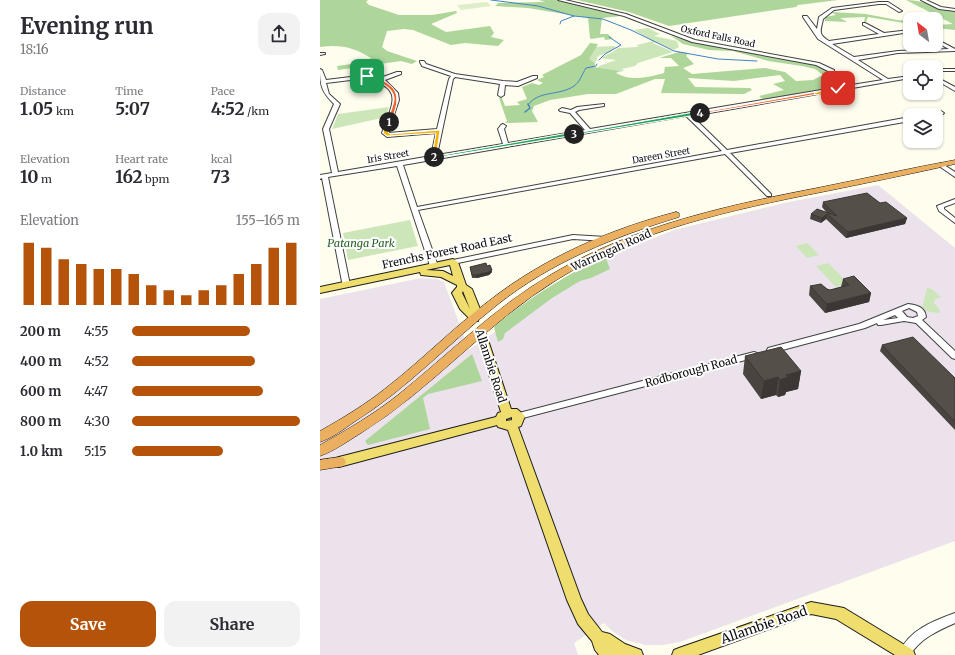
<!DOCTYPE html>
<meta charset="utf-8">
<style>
body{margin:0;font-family:Merriweather,serif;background:#f2f2f3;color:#2b2b33;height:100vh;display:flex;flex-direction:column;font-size:15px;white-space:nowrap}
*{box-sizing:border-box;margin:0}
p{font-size:13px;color:#7c7c81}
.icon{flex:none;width:22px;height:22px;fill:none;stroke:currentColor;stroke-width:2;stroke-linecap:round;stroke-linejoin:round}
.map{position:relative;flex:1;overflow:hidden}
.details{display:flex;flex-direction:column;background:#fff;width:320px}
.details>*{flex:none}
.needle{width:26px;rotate:329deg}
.buttons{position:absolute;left:583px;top:12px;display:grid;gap:8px}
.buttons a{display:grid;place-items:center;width:40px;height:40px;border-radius:8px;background:#fff;box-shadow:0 1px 3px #0004;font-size:20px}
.pin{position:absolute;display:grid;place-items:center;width:34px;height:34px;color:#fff;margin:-17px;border-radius:8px;box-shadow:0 2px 6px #0006}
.km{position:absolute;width:20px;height:20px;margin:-10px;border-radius:50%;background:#222;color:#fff;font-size:11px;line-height:20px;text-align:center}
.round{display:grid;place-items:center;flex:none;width:42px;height:42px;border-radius:12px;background:#f2f2f3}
.headline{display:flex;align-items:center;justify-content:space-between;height:68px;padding:0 20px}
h1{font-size:22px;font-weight:700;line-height:30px}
.metrics{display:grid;grid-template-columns:repeat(3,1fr);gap:6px;height:68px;padding:4px 20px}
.metrics div{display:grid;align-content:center}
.metrics b{font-size:17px;font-weight:700}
.metrics small{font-size:11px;font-weight:400}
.metrics p{font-size:11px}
.chart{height:112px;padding:8px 20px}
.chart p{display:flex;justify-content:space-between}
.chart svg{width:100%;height:72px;margin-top:4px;stroke:#b45309;stroke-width:6}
.action{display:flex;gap:8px;margin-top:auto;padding:8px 20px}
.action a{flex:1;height:46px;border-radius:12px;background:#b45309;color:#fff;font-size:16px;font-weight:700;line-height:46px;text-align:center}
.action a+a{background:#f2f2f3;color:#2b2b33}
ul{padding:0 20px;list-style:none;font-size:13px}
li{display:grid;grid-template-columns:64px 48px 1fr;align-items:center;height:30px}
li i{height:10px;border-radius:5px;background:#b45309}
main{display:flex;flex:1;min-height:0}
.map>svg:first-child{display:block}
</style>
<main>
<section class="details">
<div class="headline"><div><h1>Evening run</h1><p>18:16</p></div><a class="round"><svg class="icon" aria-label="share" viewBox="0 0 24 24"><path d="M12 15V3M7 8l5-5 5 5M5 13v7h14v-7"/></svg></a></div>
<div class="metrics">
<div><p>Distance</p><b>1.05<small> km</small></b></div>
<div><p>Time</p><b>5:07</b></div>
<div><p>Pace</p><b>4:52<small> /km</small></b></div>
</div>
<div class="metrics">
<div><p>Elevation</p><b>10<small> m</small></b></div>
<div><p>Heart rate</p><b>162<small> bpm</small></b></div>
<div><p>kcal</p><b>73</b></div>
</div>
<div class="chart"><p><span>Elevation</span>155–165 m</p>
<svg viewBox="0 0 160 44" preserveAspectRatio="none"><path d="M5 44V6M15 44V9M25 44V16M35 44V19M45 44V22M55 44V22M65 44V25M75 44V32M85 44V35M95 44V38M105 44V35M115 44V32M125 44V25M135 44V19M145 44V9M155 44V6"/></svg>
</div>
<ul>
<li><b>200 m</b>4:55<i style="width:70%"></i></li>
<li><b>400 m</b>4:52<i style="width:73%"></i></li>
<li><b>600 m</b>4:47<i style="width:78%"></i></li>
<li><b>800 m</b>4:30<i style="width:100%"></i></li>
<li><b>1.0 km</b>5:15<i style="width:54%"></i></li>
</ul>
<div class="action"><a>Save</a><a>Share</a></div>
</section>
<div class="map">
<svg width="635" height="655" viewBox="0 0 635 655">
<rect width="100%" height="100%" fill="#fefdee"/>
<polygon fill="#ebe2eb" points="558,185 635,248 635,541 360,642 343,645 325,645 306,640 292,631 284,623 254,643 258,655 0,655 0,299 101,278 117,279 124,282 149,350 272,263 354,230 464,203"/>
<g fill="#cce6ba">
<polygon points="328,28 340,34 334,36 357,41 359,47 354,50 335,42 333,43 353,52 318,63 315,66 302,69 304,71 294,73 278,68 279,66 296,60 280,58 293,52 298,48 318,47 317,45 333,41 314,30"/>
<polygon points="273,47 294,46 296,47 290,52 278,56 274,66 272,66 268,57"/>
<polygon points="69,107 66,117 12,129 18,114"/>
<polygon points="90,220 98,246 28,260 23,233"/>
<polygon points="487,243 499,255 487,258 476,246"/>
<polygon points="508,263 529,284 516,287 496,266"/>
<polygon points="607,288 612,289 621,297 615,299 614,303 620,310 619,313 609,312 602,308"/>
</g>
<g fill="#aed59a">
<path d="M0 0H48L46 2 49 5 79 15H112L136 11 137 13 111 24 126 32 170 26 174 33 171 37 184 40 178 46 145 43 131 45 93 30 84 29 67 31 62 47 67 51 97 61 92 64 81 61 18 70 17 66 46 62 51 58C34 47 19 44 0 47Z"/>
<polygon points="219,0 235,0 301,16 282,18 280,34 288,34 293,39 285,40 284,37 271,39 270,38 268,18 208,8 175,6 178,3 225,2"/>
<polygon points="257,0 518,0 478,5 476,7 349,26 309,12"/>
<path d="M586 0C606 0 616 9 635 12V30L616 28V25L633 24Z"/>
<polygon points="511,12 546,14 577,20 590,21 590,24 548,17 546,22 544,22 545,17 520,18 527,22 505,21 505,17 516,15"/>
<path d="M351 36 375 43 489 63 507 70 511 73 506 90 444 100 439 96 464 90 453 84 465 81 460 75 414 81 368 78 375 87 430 88 432 90 424 94 341 93 345 79H335L296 94H268L230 100 214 106 212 111 218 122 185 123 187 121 179 98H182L185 106 200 105 197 102 207 99 202 87 212 83 219 85 223 83 217 80 224 77 222 75 261 55 270 43 278 44 269 59 275 64 274 67 299 71 296 73C311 82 329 77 344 73L345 67 359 66 351 58H339L359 52 368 53 366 56 374 64 363 68 372 74 445 68 465 72 476 81 493 80 503 75 495 69 482 66 448 61 413 51 389 50 363 44Z"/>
<path d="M285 256 290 269 271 278 260 281 232 298 185 333 183 339 178 342 174 327C208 298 245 276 285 256Z"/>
<polygon points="152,354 162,381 108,394 103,398 110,429 48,445 45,441"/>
</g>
<polygon fill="#deeecb" points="167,2 171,6 141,10 137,5"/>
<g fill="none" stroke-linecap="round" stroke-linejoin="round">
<g stroke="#4281c4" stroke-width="1">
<polyline points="171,0 218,6 254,16 283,19 311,30 354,51 398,59 437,61"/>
<polyline points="240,24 241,21 254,16"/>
<polyline points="279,60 285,54 301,45 289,37"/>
<path d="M208 105C218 90 240 96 254 86 260 82 262 74 266 68L276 66 277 64"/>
</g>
<polyline stroke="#4281c4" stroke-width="1.5" points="205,112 210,108 208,104"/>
<g stroke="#404040" stroke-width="2">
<g id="minor">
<path d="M238 0H245L306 14 375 40 499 63 514 70 515 81 525 86 563 80 498 39 483 17V16H487L497 29 499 17 512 8 559 2H568L582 11 579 12 566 4H559L514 10 503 19C501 30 497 34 509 41L559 34 543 25V23H545L564 33 590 30V32L512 44 534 57 578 51 629 49 616 42V39L635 49V51L578 53 538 60 568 79 590 76V78L372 116 407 150 590 117V121L410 153 451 194V196H447L405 154 98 210 118 266 114 268 110 266 77 166 8 177 30 285 26 287H23L2 178 0 179V175L12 173 3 129 14 104C2 92 0 86 0 69L2 70 6 80 47 75 60 78 77 72H81V74L65 80 78 93 79 100 68 133 117 129 129 79 131 76 102 66 100 62V61H104L106 64 135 74 183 81 197 82 213 76H217V78L198 86 185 85 184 95 181 97 178 95 180 84 135 77 133 79 117 155 183 144 178 129 181 125 183 124 186 126 184 129 188 143 265 130 250 113 240 111 239 110 242 108 251 110 257 107 284 104V106L259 110 255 112 270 129 519 87 509 82 510 72 496 65 372 42 304 16ZM47 78C85 90 72 103 62 133L67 137 116 133 111 156 18 172 9 129 20 104 9 94 6 83ZM366 116 402 151 97 207 83 165Z"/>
<polygon points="601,0 606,0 621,7 635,9 635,11 619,9"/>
<polygon points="0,53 5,53 5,54 0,55"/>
<rect x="616" y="69" width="19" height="2"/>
<polygon points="616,77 635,87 635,91 616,80"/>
<polygon points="621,111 624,113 623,114 616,116 609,115"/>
<polygon points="621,163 635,172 635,177 619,166 618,165"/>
<polygon points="635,199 635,203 624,207 624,209 635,218 635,223 619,211 617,206"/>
<polygon points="253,235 286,237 289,239 286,241 253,239 133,264 129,262 133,260"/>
<path d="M588 304C597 305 605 307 606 317L602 320 635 351V359L632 358 596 323 584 321 561 325H558L557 323 545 328 451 353 447 350 448 348 539 324ZM589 308 597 312 598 316 593 318 587 317 582 311ZM575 315 578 318 563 320Z"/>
<polygon points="434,352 437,353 438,355 437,357 199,419 196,418 194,416 196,414 199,413"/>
<path d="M635 613V623C617 631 601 638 590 655H580L579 653C589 630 613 621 635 613Z"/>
</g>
</g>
<g stroke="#1e1e1e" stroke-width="2">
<g id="major">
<path d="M133 259 138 262 146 285 152 289 160 309 158 321H152L140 309 132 293 137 287V285L121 277 101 275 100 272 0 293V287ZM130 265 133 276 123 271 106 270ZM143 291 150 309 142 293Z"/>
<path d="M160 328 165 331 191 409H197L205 416 201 426 198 427 261 599 268 614 282 632 290 634 305 644 321 650 323 655H279L275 650 272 641 258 624 247 600 188 430 178 427 177 425 19 467 15 465 13 462 15 459 19 457 176 417 178 413 181 412 155 331ZM192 417V420L186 421V419Z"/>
<polygon points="491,602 524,608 593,650 595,655 575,655 516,619 491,614 378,655 352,655 354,650 359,648"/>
</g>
</g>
<g stroke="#1e1e1e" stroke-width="1">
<g id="highway">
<path d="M635 160V164C591 174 546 183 502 192 411 210 317 230 238 279 166 323 112 389 41 433 28 441 14 451 0 456V445C27 430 54 414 78 395 129 354 175 307 232 274 315 225 409 205 502 187 547 178 591 168 635 160Z"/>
<path d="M356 212 359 213V217C294 237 231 262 177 305 129 343 87 389 34 422 24 429 12 438 0 442V431C23 418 46 404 66 388 102 360 134 327 170 300 224 258 290 229 356 212Z"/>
<polygon points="19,457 24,458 26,462 24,466 0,470 0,460"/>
</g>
</g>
<use href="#minor" fill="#fff" fill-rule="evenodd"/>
<use href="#major" fill="#efde6d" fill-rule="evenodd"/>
<use href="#highway" fill="#eaaf5f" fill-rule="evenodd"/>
</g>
<g fill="#494440">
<polygon points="503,202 560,203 587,218 585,224 526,238 506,219 501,223 490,219 491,214 507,213 502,207"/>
<polygon points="167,266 172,270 172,272 169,275 157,278 152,278 150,267"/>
<polygon points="523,279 551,293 549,302 505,313 489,295 490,286 510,290 521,287"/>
<polygon points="562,345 635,378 635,430 560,351"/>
<polygon points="425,356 481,371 478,389 466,392 465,395 458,397 456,395 441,399 423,374"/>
</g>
<g fill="#3c3734">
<polygon points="507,214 506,219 501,223 502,218"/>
<polygon points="587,218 585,224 526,238 528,232"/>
<polygon points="172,270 172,272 169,275 157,278 156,275"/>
<polygon points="551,293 549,302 505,313 507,304"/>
<polygon points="481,371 478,389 466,392 465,395 458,397 460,380 466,375"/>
<polygon points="458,377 456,395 441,399 444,381"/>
</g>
<g fill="#554f4a" stroke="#3c3734">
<polygon points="547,193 560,203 566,202 587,218 528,232 507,214 502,218 491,214 497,209 517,216 503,202"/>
<polygon points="166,263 167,266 170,265 172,270 169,272 156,275 152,275 150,267"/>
<polygon points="534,276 551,293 507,304 490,286 501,284 507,289 510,290 529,285 523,279"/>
<polygon points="593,337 635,378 635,422 562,345"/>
<polygon points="461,347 481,371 466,375 468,377 460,380 458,377 444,381 425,356"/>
</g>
<path fill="#f0652b" stroke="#fff" d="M47 75C77 84 84 93 70 123L67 122C69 115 73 107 74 100 75 86 55 80 45 77Z"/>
<polygon fill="#f5b400" stroke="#fff" points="69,121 71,122 68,132 70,134 120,130 116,158 112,157 116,133 67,136 63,133 67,122"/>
<polygon fill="#22a559" stroke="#fff" points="254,132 255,135 114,158 112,157"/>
<polygon fill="#22a559" stroke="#fff" points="380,111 382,114 254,135 251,134"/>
<polygon fill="#f0652b" stroke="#fff" points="496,92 498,94 380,114 378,113"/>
<polygon fill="#f5b400" stroke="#fff" points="516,87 521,89 496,95 494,93"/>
<g text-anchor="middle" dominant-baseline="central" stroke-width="4" stroke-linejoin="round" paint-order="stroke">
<g font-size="9" fill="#0d0d0d" stroke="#fff">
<text transform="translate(398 36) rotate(12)">Oxford Falls Road</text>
<text transform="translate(341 155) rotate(-10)">Dareen Street</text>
<text transform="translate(68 156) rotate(-10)">Iris Street</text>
</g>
<g font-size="11" font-style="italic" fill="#276022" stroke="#fff">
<text x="41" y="243">Patanga Park</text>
</g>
<g font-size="11" fill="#0d0d0d" stroke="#fff">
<text transform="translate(291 250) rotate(-24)">Warringah Road</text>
<text transform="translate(127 251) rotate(-12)">Frenchs Forest Road East</text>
<text transform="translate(171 366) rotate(72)">Allambie Road</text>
<text transform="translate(371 371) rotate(-15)">Rodborough Road</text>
</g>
<g font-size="13" fill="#0d0d0d" stroke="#fff">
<text transform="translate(444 625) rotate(-19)">Allambie Road</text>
</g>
</g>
</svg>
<div class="buttons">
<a><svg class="needle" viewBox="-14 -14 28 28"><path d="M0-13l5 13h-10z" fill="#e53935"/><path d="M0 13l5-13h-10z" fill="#7c7c81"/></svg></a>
<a><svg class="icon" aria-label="locate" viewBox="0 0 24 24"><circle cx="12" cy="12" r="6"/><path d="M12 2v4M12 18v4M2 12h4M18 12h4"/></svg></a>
<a><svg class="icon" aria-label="layers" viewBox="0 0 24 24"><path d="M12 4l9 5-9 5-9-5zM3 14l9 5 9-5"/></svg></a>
</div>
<div class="pin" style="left:47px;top:76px;background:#1e9e55"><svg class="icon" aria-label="arrive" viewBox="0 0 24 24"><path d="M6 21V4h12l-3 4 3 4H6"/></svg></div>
<div class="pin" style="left:518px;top:88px;background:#d93025"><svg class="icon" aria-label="check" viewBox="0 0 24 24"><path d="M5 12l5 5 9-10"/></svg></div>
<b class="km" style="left:69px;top:122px">1</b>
<b class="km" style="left:114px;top:157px">2</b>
<b class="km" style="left:254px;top:134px">3</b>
<b class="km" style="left:380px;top:113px">4</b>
</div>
</main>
